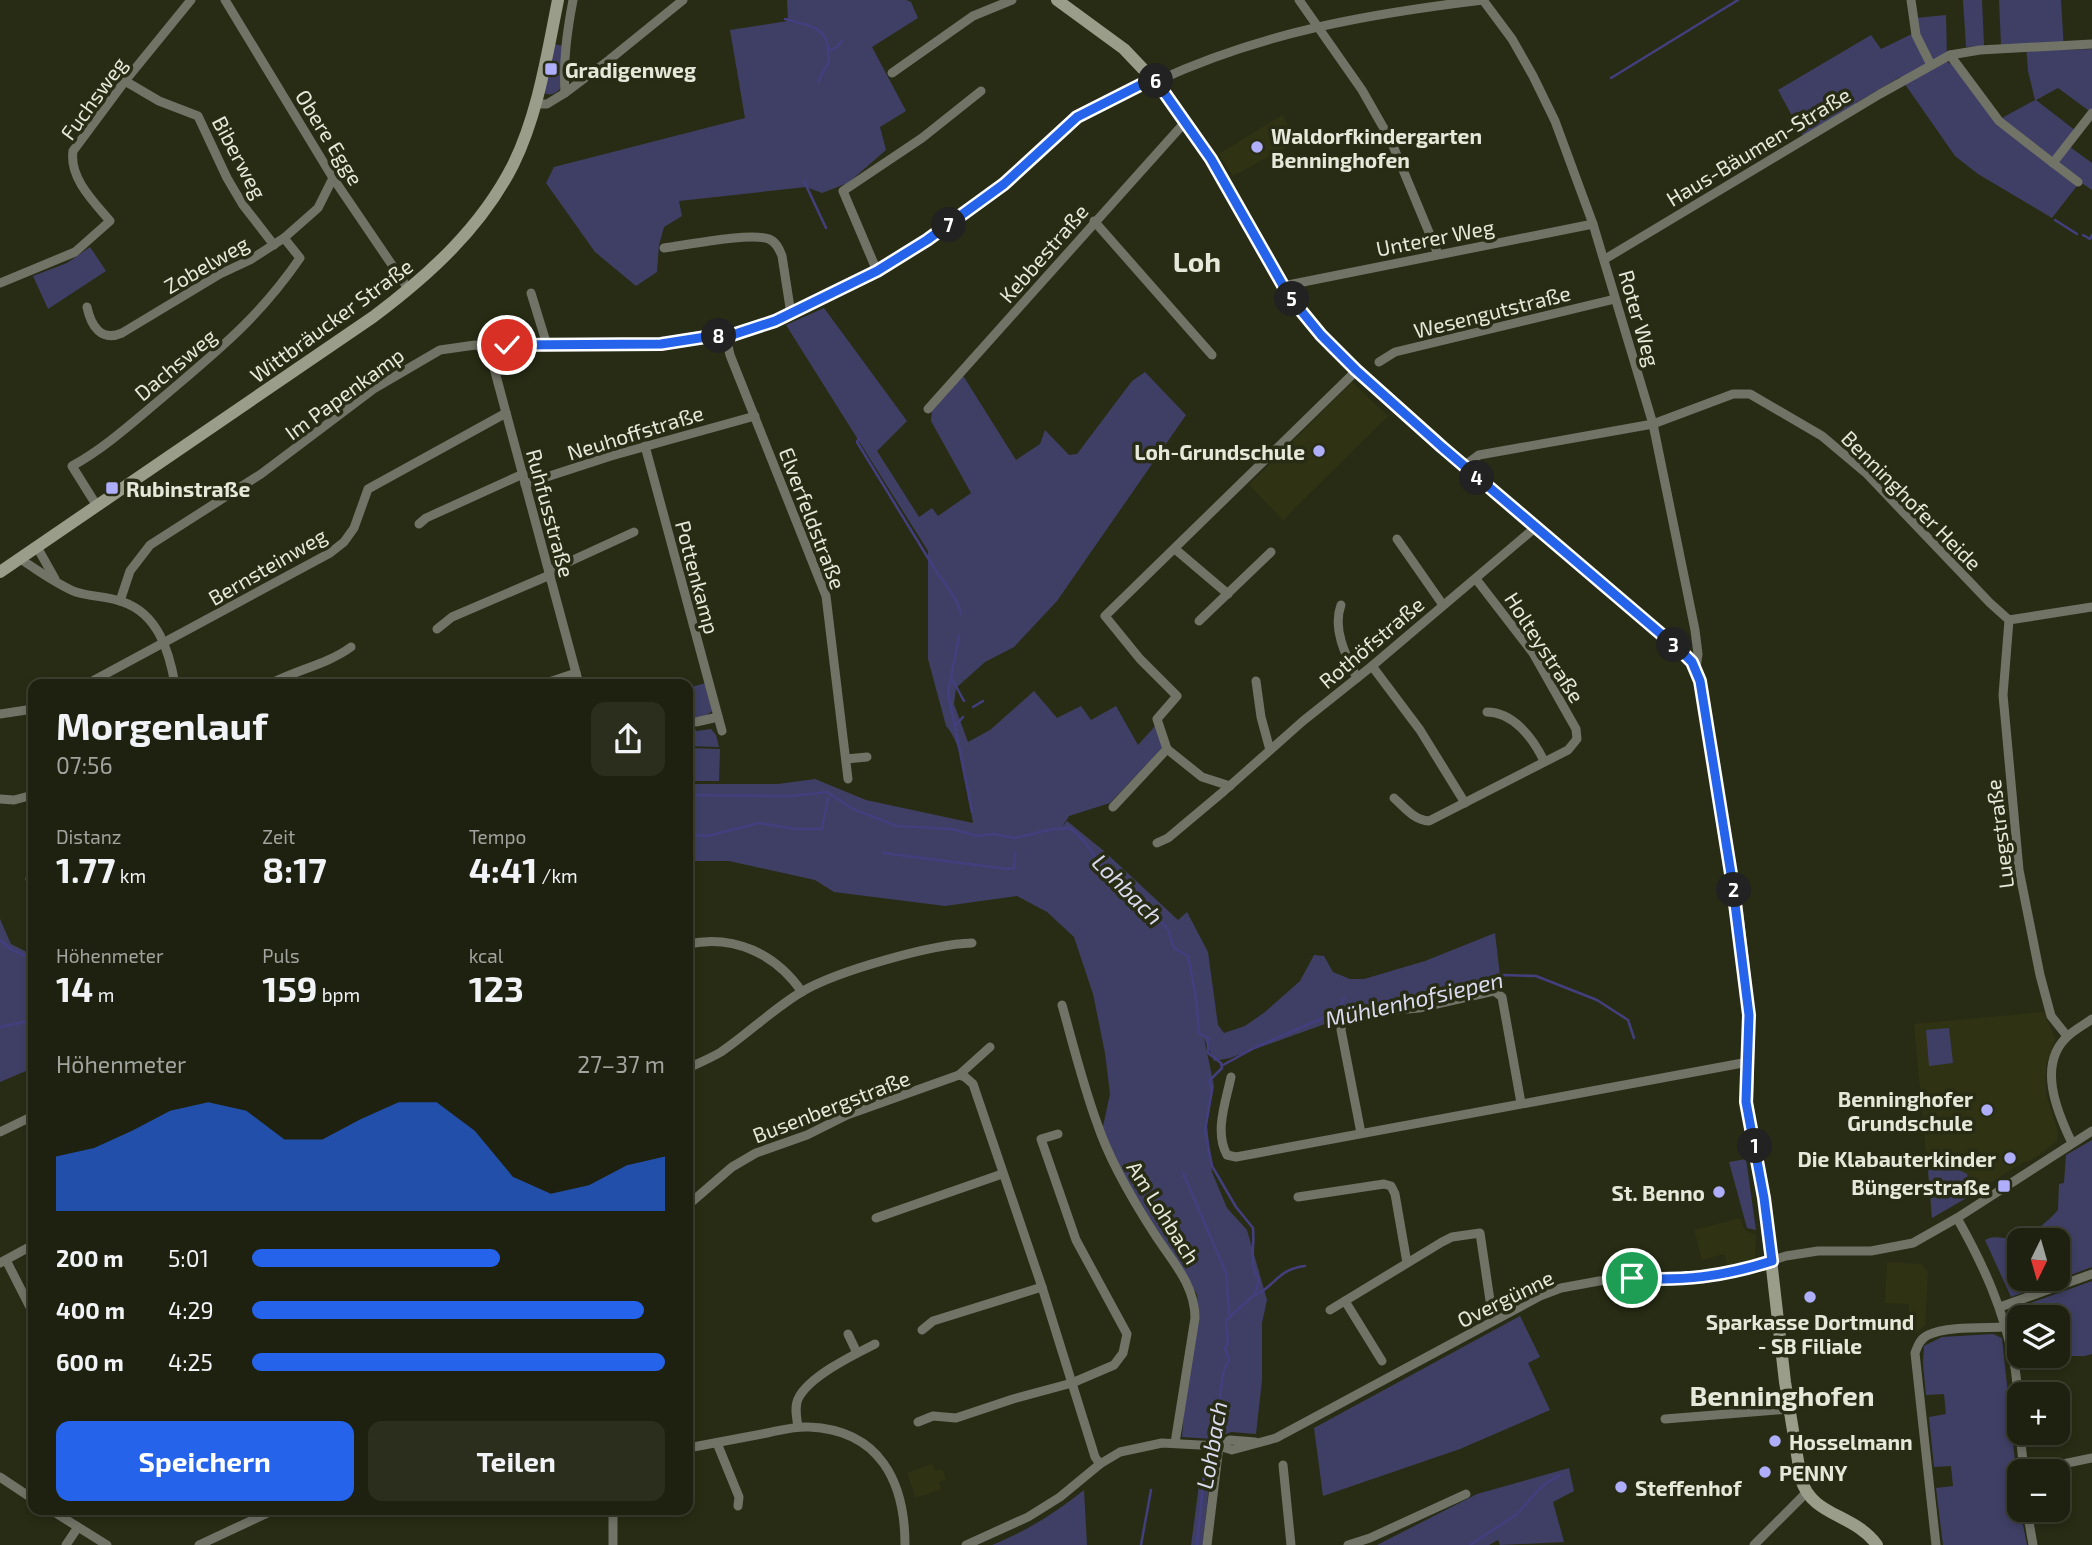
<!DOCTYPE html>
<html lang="de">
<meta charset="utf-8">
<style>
body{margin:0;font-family:"Exo 2",sans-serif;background:#2b2e1d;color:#f1f3f6;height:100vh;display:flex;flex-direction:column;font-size:26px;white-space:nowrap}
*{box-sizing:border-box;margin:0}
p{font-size:23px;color:#a1a39e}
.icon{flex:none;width:38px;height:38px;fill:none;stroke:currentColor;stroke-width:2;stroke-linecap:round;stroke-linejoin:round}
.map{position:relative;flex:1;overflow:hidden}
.details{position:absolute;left:28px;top:679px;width:665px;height:836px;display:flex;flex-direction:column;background:#1e210f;border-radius:14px;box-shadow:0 4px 10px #0003,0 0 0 2px #3c3e2f}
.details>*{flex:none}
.needle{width:46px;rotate:185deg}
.fabs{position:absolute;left:2007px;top:1228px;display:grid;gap:14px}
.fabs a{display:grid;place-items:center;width:63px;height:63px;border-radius:14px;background:#1e210f;box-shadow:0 4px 10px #0003,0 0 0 2px #3c3e2f;font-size:35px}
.pin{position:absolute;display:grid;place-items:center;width:60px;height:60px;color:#fff;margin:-30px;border:4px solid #fff;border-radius:50%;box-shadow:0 2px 7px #0007}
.km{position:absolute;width:35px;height:35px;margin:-18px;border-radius:50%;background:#222;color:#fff;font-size:19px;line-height:35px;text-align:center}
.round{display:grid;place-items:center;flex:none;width:74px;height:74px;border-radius:14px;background:#2b2e1d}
.head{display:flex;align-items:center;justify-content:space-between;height:119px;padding:0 28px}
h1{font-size:38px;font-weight:700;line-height:52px}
.figures{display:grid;grid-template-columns:repeat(3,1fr);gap:10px;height:119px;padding:7px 28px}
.figures div{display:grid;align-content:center}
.figures b{font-size:35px;font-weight:700}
.figures small{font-size:19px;font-weight:400}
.figures p{font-size:19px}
.chart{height:196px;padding:14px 28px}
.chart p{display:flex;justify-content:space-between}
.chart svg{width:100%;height:126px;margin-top:7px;fill:#2563eb;opacity:.7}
.button{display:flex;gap:14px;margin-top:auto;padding:14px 28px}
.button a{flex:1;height:80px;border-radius:14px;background:#2563eb;color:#fff;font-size:28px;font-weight:700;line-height:80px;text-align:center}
.button a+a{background:#2b2e1d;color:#f1f3f6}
ul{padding:0 28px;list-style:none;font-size:23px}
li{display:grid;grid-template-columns:112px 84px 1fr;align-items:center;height:52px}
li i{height:18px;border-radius:9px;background:#2563eb}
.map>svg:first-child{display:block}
</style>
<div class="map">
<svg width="2092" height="1545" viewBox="0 0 2092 1545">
<rect width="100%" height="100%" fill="#282c14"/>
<g fill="#2f3314">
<polygon points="1282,115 1298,141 1233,176 1219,154"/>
<polygon points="1352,382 1388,416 1283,520 1249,485"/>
<polygon points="2044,1012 2055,1039 2046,1065 2046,1094 2058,1132 2057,1141 2039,1155 2029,1161 2023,1162 1992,1182 1990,1187 1980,1193 1977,1192 1932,1218 1914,1024"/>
<polygon points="1740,1218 1745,1230 1756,1235 1755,1258 1728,1267 1724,1254 1702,1260 1694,1230"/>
<polygon points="1887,1262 1921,1264 1928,1272 1925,1325 1916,1333 1907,1332 1909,1304 1885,1303"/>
<polygon points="932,1464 935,1471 942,1469 945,1476 946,1480 939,1482 941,1489 916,1498 907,1473"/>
</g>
<g fill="#3f3f65" fill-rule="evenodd">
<polygon points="787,0 906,0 911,2 918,18 872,47 906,111 880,127 886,150 848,183 822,193 806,187 679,201 682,216 664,227 659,245 657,272 636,286 595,252 546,183 554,167 745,118 730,30 788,21"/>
<polygon points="1963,0 1982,0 1984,46 1966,47"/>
<polygon points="1999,0 2061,0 2064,50 2092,49 2092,113 2058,88 2036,100 2076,131 2066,144 2092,163 2092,190 2080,182 2052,218 1978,174 1955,156 1900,77 1856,103 1856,107 1804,138 1778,90 1871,35 1881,49 1916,32 1915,18 1946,15 1947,62 1954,65 2000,119 2035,100 2028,71 2026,44 2001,45"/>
<path d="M554 44 563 46 560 89C555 94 551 96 544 93Z"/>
<polygon points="90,247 106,271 48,309 33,276 67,263"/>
<path d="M824 308 907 421 877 451 919 517 932 508 938 516 971 493 931 421 932 409 962 374 1016 460 1040 444 1045 430 1069 455 1077 454 1132 381 1145 372 1186 415 1057 601 1014 647 985 662 956 688 954 704 968 742 990 730 1034 691 1057 718 1081 706 1091 720 1116 706 1138 745 1156 725 1164 746 1110 803 1069 816 1062 827 1067 821 1104 851 1178 920 1187 912 1208 952 1218 1025 1224 1033 1245 1026 1265 1012 1300 981 1314 955 1324 956 1333 972 1350 979H1364L1425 961 1495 933 1500 976 1325 1024 1230 1058 1214 1061 1204 1038 1214 1086 1207 1125 1212 1172 1227 1208 1247 1230 1267 1300 1262 1323V1380L1256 1434 1231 1432 1213 1439 1182 1437 1185 1392 1199 1313 1197 1294 1125 1178 1102 1131 1110 1094 1105 1053 1093 994 1074 937 1047 912 1017 896 945 906 834 892 815 880 729 861H688V784H778L815 779 866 800 973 823C968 796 965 747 946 726L928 659V551L786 325Z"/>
<path d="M706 683 712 711C706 717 696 720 688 716V688Z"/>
<polygon points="688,724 697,731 711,729 716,735 719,747 688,746"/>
<polygon points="688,748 720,749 719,781 688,781"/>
<polygon points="0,919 11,944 33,955 33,1068 0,1082"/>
<polygon points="1949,1028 1953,1063 1929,1066 1926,1030"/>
<path d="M2092 1140V1267L2011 1297 1985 1240C1995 1234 2004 1240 2014 1238 2033 1235 2046 1223 2058 1210L2059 1184 2064 1183 2066 1155ZM2020 1241H2058V1279H2020Z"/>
<polygon points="1927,1158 1936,1158 1967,1174 1970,1196 1932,1218"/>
<polygon points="1746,1159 1756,1230 1747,1228 1729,1162"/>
<polygon points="2092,1281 2092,1354 2085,1356 2067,1356 2066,1351 2058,1353 2058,1318 2020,1318 2019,1330 2014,1309"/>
<polygon points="1520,1316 1540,1357 1528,1363 1550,1410 1460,1449 1323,1496 1314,1428"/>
<polygon points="1993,1334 2002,1338 2020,1510 2027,1545 1943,1545 1936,1488 1953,1486 1951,1466 1934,1467 1929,1417 1946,1414 1944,1394 1926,1395 1923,1363 1924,1346 1942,1337"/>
<polygon points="1569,1468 1574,1491 1553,1502 1564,1542 1500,1545 1498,1540 1489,1545 1377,1545 1477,1494"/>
<polygon points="1199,1485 1209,1486 1203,1545 1191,1545"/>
<path d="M1084 1490 1087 1545H992C1027 1531 1055 1513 1084 1490Z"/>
</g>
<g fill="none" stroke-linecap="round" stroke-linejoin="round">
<g stroke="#433f7f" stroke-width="2.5">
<path d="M785 19C806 25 829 26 828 52 828 56 830 58 828 63 825 71 820 73 819 82"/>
<polyline points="829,50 836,48 842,41"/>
<polyline points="1611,78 1738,0"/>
<polyline points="804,181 826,228"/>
<polyline points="2055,220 2077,234"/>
<polyline points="2083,235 2090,239 2092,235"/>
<path d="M859 438 857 442 939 576C948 586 958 602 961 614"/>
<polyline points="959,636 948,692 972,812"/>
<polyline points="952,679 964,701"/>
<polyline points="973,707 983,701"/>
<polyline points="955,726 963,717"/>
<path d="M688 795 792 796 827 792 853 809 897 826 951 829 978 836 993 834 1015 838 1053 829 1070 828 1083 840 1107 872 1124 888 1142 897 1151 905 1156 921C1172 925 1168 936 1174 948L1188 956 1196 998 1199 1033 1208 1038V1053L1221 1063 1222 1068 1209 1081 1212 1089 1205 1130 1212 1166 1236 1207 1253 1228C1255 1248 1248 1263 1259 1281L1254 1295 1226 1320 1228 1343 1225 1348 1229 1360C1218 1377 1223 1396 1217 1415 1214 1423 1210 1428 1208 1436L1197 1545"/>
<polyline points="688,834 707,836 759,823 796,829 822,829 828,798"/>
<polyline points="883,853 1008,869 1014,868 1015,853"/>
<polyline points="0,940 12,950 33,959"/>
<polyline points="1338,1010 1344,998"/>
<polyline points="0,1027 33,1020"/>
<polyline points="1223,1065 1256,1047 1337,1012 1389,1000 1450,992 1504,975 1536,976 1597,1000 1628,1020 1634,1038"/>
<polyline points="1183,1173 1226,1273 1229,1314"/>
<path d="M1255 1295C1274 1288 1277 1269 1305 1266"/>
<polyline points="1141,1545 1151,1490"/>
<polyline points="1470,1545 1517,1514 1542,1486 1560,1475"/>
</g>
<g stroke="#717367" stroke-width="9">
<polyline points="225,0 333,178 409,290"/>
<polyline points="1299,0 1362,90 1391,141 1438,254"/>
<polyline points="1483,0 1512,39 1533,76 1555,121 1593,224 1653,424 1695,630 1698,654 1696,668"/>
<polyline points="1911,0 1916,35 1931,65"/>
<polyline points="1950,55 1999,121 2053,163 2092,113"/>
<polyline points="892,73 973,16 1012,0"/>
<polyline points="125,81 159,101 198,116 227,178 243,205 274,245"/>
<path d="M1157 81C1264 32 1367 14 1483 0"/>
<path d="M565 93C563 60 567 32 573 0"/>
<polyline points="535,104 547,104 565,93 609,60 683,0"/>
<polyline points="2053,163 2078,182"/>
<polyline points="1094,221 1212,355"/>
<path d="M664 248C687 245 750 232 769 239 776 242 779 248 782 256L791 314"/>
<polyline points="1605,259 1880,94 1950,55 1980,50 2092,44"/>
<polyline points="877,271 843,191 922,138 981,91"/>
<path d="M0 283 75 252 110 221C94 202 69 178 73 151L125 81 191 0"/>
<polyline points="1283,286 1593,224"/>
<polyline points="531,293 547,345"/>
<path d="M87 307C91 326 101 342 122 333L220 274 250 260 284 238 318 208 333 178"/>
<polyline points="726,337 730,355 826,596 848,779"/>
<polyline points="494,350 494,368 579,684"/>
<polyline points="1379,362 1395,352 1615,299"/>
<polyline points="928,409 1186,121"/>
<polyline points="645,446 722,731"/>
<polyline points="1464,466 1479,455 1653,424 1733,394 1750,394 1822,436 1866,473 1990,603 2009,620"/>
<polyline points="525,484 611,456 755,416"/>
<path d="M97 506 72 466C105 448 133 422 162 398 217 351 258 319 300 258L284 238"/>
<polyline points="419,524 426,518 523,474"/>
<polyline points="1397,539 1443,605"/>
<polyline points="37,547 55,579"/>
<polyline points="1175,549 1228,594"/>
<path d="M20 559C38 570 56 584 76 592 91 597 108 596 123 602 158 614 169 651 175 684"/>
<polyline points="549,571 634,532"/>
<polyline points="120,601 130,571 150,545 261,474 375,388 440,350 475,345 494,350 511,345 661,344 706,336 726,337 775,321 877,271 927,240 1004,184 1077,117 1154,78"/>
<path d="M1341 605C1332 629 1346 656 1357 678"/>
<polyline points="2009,620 2003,695 2019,870 2040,975 2051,1016 2067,1036"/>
<polyline points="2009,620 2092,607"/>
<polyline points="1199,621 1271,552"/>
<polyline points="437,629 452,617 550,575"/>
<polyline points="1372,666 1420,730 1465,803"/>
<polyline points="1256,681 1261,717 1270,750"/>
<polyline points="87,684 330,553 344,542 354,528 368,489 506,413"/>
<path d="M270 684C296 670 328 664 351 647"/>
<polyline points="543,684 576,673"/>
<path d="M1487 712C1513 712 1533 738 1544 761"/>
<polyline points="0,714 33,709"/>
<polyline points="696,722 718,717"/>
<polyline points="1167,749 1157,719 1177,696 1140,659 1105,616 1356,371"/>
<polyline points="1167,749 1202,777 1230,786"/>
<polyline points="846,759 867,757"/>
<path d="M1394 798C1405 808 1414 820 1429 821L1568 750 1577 739 1576 729 1533 653 1476 579"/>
<polyline points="0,799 14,800 33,795"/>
<polyline points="1113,807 1167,749"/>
<polyline points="1157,843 1168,838 1224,791 1303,721 1372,666 1536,527"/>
<polyline points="30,879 33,879"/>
<path d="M688 944C734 934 776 954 802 992"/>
<path d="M1062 1005C1073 1044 1083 1085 1097 1123 1110 1162 1132 1199 1154 1233 1171 1260 1195 1284 1195 1318L1175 1443"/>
<path d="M688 1068C699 1063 711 1058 721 1052 749 1033 774 1008 803 991 838 971 932 944 972 943"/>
<polyline points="959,1075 990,1047"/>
<path d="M1231 1077C1226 1101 1214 1132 1227 1155L1236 1157 1748 1062"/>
<polyline points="0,1132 33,1116"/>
<polyline points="1361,1133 1341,1030 1342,1024 1348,1020 1396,1010 1419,1008 1494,991 1502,997 1521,1103"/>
<path d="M2072 1143C2057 1112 2036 1063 2069 1035 2076 1029 2085 1024 2092 1019"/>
<polyline points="1298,1197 1384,1184 1391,1186 1395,1194 1407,1263"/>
<polyline points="688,1205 732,1167 756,1153 807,1135 847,1115 959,1075 965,1077 973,1084 1042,1287 1095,1457 1100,1464"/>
<polyline points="876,1218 1002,1174"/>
<path d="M1957 1218C1983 1264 2004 1310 2014 1363 2019 1385 2017 1410 2020 1433"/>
<polyline points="6,1260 33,1313"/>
<polyline points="0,1263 33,1245"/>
<polyline points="1345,1301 1382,1361"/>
<polyline points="2000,1307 2092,1274"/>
<polyline points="1330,1310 1442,1242 1452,1237 1480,1233 1492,1314 1495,1319"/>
<polyline points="922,1330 933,1321 1042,1287"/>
<polyline points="848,1334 857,1353"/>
<polyline points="1665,1419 1789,1409"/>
<polyline points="918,1422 933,1416 956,1418 1013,1399 1072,1383 1114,1365 1123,1353 1127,1334 1076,1240 1041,1139 1058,1134"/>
<path d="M798 1427C797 1419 794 1408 798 1399 808 1377 853 1355 875 1344"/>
<polyline points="2020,1433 2024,1472"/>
<polyline points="717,1443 739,1497 738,1506"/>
<polyline points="1219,1446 1230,1440 1255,1442"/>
<path d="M688 1448C714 1443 741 1438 767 1433 781 1430 795 1426 809 1427 880 1430 905 1482 905 1545"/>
<polyline points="1283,1465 1291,1545"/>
<polyline points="2024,1472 2092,1458"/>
<polyline points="0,1477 33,1499"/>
<polyline points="51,1510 78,1527"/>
<polyline points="613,1510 613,1545"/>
<polyline points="2027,1510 2033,1545"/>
<polyline points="66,1545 78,1527 107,1545"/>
<polyline points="199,1545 274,1510"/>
<polyline points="966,1545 1028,1517 1060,1497 1100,1464 1120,1452 1162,1443 1219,1446 1232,1450 1276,1438 1540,1296 1561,1288 1599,1281 1632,1278 1694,1279 1734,1272 1786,1256 1818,1251 1871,1251 1913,1243 1957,1218 2092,1131"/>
<polyline points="1207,1545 1219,1446"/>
<polyline points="1348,1545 1370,1538 1466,1494"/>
<polyline points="1754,1545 1806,1493"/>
<path d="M1936 1545 1915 1353C1918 1345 1920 1339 1928 1335 1946 1326 1984 1328 2005 1327"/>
</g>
<g stroke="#999d8a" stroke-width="12">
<path d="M1057 0 1124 49 1164 91 1211 159 1289 296 1331 346 1442 447 1681 651 1692 662 1700 681 1737 910 1749 1015 1747 1109 1764 1198 1785 1382 1801 1479C1812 1517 1854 1513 1877 1545"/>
<path d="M0 572 373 317C429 275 481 228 513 165 538 114 547 55 558 0"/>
</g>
</g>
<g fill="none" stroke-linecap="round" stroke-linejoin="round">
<g stroke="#fff" stroke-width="14">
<path id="route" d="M507 345 661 344 712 336 726 337 775 321 877 271 927 240 1004 184 1077 117 1154 78 1211 159 1289 296 1321 335 1356 370 1442 447 1681 651 1692 662 1700 681 1732 880 1749 1015 1746 1102 1764 1198 1772 1261C1721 1277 1684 1281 1632 1278"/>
</g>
<use href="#route" stroke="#2563eb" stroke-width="9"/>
</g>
<g fill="#aeaefb" stroke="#282c14" stroke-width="2.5">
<rect x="544" y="62" width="14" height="14" rx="3.5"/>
<circle cx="1257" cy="147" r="7"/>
<circle cx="1319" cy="451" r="7"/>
<rect x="105" y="481" width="14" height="14" rx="3.5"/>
<circle cx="1987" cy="1110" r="7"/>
<circle cx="2010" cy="1158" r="7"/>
<rect x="1997" y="1179" width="14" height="14" rx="3.5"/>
<circle cx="1719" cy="1192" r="7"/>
<circle cx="1810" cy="1297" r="7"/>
<circle cx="1775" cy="1441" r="7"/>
<circle cx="1765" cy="1472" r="7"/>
<circle cx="1621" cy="1487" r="7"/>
</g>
<g text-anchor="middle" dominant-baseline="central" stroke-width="7" stroke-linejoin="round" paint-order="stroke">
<g font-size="21" font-weight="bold" fill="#e6e9da" stroke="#282c14" text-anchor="start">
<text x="565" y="69">Gradigenweg</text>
<text x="1271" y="135">Waldorfkindergarten<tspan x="1271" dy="24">Benninghofen</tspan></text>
<text x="1305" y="451" text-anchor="end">Loh-Grundschule</text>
<text x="126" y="488">Rubinstraße</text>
<text x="1973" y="1098" text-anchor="end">Benninghofer<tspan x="1973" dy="24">Grundschule</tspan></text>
<text x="1996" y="1158" text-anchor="end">Die Klabauterkinder</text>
<text x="1990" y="1186" text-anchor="end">Büngerstraße</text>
<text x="1705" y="1192" text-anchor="end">St. Benno</text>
<text x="1810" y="1321" text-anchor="middle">Sparkasse Dortmund<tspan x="1810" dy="24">- SB Filiale</tspan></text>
<text x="1789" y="1441">Hosselmann</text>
<text x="1779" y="1472">PENNY</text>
<text x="1635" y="1487">Steffenhof</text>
</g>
<g font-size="21" fill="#e6e9da" stroke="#282c14">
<text transform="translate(93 98) rotate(-54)">Fuchsweg</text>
<text transform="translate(330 137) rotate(58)">Obere Egge</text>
<text transform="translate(1758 146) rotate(-31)">Haus-Bäumen-Straße</text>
<text transform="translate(240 157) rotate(62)">Biberweg</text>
<text transform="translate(1435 237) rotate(-11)">Unterer Weg</text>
<text transform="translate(1043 253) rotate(-49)">Kebbestraße</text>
<text transform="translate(206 264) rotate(-30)">Zobelweg</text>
<text transform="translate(1492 311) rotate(-14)">Wesengutstraße</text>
<text transform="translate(1640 318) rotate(74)">Roter Weg</text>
<text transform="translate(331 320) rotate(-36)">Wittbräucker Straße</text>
<text transform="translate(175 364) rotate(-40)">Dachsweg</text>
<text transform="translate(344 393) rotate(-36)">Im Papenkamp</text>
<text transform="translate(635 432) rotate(-17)">Neuhoffstraße</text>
<text transform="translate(1912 500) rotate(45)">Benninghofer Heide</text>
<text transform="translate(551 513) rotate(75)">Ruhfusstraße</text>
<text transform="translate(813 518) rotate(69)">Elverfeldstraße</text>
<text transform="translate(267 566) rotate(-30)">Bernsteinweg</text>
<text transform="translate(698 577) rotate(75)">Pottenkamp</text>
<text transform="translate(1371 642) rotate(-40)">Rothöfstraße</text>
<text transform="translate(1545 647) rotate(57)">Holteystraße</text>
<text transform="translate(1999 834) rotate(-97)">Luegstraße</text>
<text transform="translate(831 1106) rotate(-21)">Busenbergstraße</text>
<text transform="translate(1164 1212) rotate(58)">Am Lohbach</text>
<text transform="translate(1505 1298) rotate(-26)">Overgünne</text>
</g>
<g font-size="23" font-style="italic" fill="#d9daee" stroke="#282c14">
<text transform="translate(1128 889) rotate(45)">Lohbach</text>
<text transform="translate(1414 999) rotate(-13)">Mühlenhofsiepen</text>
<text transform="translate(1211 1445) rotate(-80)">Lohbach</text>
</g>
<g font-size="28" font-weight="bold" fill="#e6e9da" stroke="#282c14">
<text x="1197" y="261">Loh</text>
<text x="1782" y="1395">Benninghofen</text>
</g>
</g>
</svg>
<div class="fabs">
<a><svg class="needle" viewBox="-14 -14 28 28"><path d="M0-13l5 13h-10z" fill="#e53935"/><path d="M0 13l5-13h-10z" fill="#a1a39e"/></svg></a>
<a><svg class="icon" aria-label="layers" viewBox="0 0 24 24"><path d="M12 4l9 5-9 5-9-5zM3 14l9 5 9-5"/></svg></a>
<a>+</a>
<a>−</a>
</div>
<div class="pin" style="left:1632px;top:1278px;background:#1e9e55"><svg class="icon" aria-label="arrive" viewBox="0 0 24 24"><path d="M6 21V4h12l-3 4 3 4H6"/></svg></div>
<div class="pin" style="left:507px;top:345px;background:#d93025"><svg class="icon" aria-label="check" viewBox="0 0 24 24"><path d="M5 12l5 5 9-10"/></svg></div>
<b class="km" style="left:1755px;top:1146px">1</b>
<b class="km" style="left:1734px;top:890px">2</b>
<b class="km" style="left:1674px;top:645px">3</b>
<b class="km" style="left:1477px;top:478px">4</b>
<b class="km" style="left:1292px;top:299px">5</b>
<b class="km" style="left:1156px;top:81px">6</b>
<b class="km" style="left:949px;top:225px">7</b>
<b class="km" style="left:719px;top:336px">8</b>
<section class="details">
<div class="head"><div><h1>Morgenlauf</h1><p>07:56</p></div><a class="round"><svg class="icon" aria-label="share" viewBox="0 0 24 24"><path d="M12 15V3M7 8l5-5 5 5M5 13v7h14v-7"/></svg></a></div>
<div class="figures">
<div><p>Distanz</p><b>1.77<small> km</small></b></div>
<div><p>Zeit</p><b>8:17</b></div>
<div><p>Tempo</p><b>4:41<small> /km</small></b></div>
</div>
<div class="figures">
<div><p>Höhenmeter</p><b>14<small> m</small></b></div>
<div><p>Puls</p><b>159<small> bpm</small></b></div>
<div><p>kcal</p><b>123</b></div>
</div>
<div class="chart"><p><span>Höhenmeter</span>27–37 m</p>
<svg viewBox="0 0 160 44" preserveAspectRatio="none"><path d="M0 44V25L10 22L20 16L30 9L40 6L50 9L60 19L70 19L80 12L90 6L100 6L110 16L120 32L130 38L140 35L150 28L160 25V44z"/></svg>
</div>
<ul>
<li><b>200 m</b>5:01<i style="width:60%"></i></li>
<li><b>400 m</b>4:29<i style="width:95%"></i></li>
<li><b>600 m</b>4:25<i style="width:100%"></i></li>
</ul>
<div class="button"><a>Speichern</a><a>Teilen</a></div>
</section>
</div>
